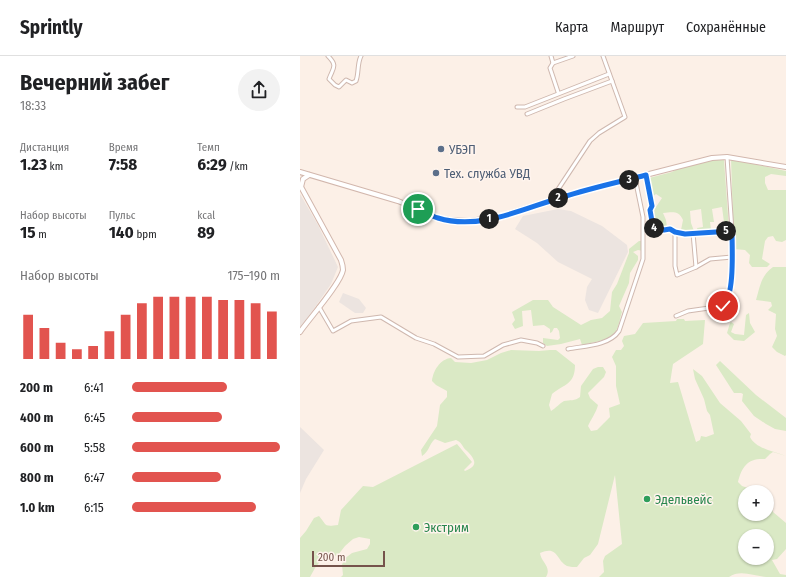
<!DOCTYPE html>
<html lang="ru">
<meta charset="utf-8">
<style>
body{margin:0;font-family:"Fira Sans Condensed",sans-serif;background:#f2f2f2;color:#202124;height:100vh;display:flex;flex-direction:column;font-size:15px;white-space:nowrap}
*{box-sizing:border-box;margin:0}
p{font-size:13px;color:#757577}
.icon{flex:none;width:22px;height:22px;fill:none;stroke:currentColor;stroke-width:2;stroke-linecap:round;stroke-linejoin:round}
.map{position:relative;flex:1;overflow:hidden}
.sheet{display:flex;flex-direction:column;background:#fff;width:300px}
.sheet>*{flex:none}
.buttons{position:absolute;left:438px;top:429px;display:grid;gap:8px}
.buttons a{display:grid;place-items:center;width:36px;height:36px;border-radius:50%;background:#fff;box-shadow:0 1px 3px #0004;font-size:20px}
.scale{position:absolute;left:12px;bottom:10px;width:73px;box-sizing:border-box;padding-left:4px;border:2px solid #75534b;border-top:0;font-size:11px;line-height:14px;white-space:nowrap;color:#75534b;-webkit-text-stroke:3px #fff4ed;paint-order:stroke}
.pin{position:absolute;display:grid;place-items:center;width:34px;height:34px;color:#fff;margin:-17px;border:2px solid #fff;border-radius:50%;box-shadow:0 1px 4px #0007}
.km{position:absolute;width:20px;height:20px;margin:-10px;border-radius:50%;background:#222;color:#fff;font-size:11px;line-height:20px;text-align:center}
.round{display:grid;place-items:center;flex:none;width:42px;height:42px;border-radius:21px;background:#f2f2f2}
.summary{display:flex;align-items:center;justify-content:space-between;height:68px;padding:0 20px}
h1{font-size:22px;font-weight:700;line-height:30px}
.metrics{display:grid;grid-template-columns:repeat(3,1fr);gap:6px;height:68px;padding:4px 20px}
.metrics div{display:grid;align-content:center}
.metrics b{font-size:17px;font-weight:700}
.metrics small{font-size:11px;font-weight:400}
.metrics p{font-size:11px}
.chart{height:112px;padding:8px 20px}
.chart p{display:flex;justify-content:space-between}
.chart svg{width:100%;height:72px;margin-top:4px;stroke:#e2544f;stroke-width:6}
ul{padding:0 20px;list-style:none;font-size:13px}
li{display:grid;grid-template-columns:64px 48px 1fr;align-items:center;height:30px}
li i{height:10px;border-radius:5px;background:#e2544f}
header{display:flex;align-items:center;gap:24px;box-sizing:border-box;height:56px;padding:0 20px;background:#fff;border-bottom:1px solid #e0e0e0}
header strong{font-size:19px}
nav{display:flex;gap:22px;margin-inline-start:auto;font-size:14px}
main{display:flex;flex:1;min-height:0}
.map>svg:first-child{display:block}
</style>
<header>
<strong>Sprintly</strong>
<nav><a>Карта</a><a>Маршрут</a><a>Сохранённые</a></nav>
</header>
<main>
<section class="sheet">
<div class="summary"><div><h1>Вечерний забег</h1><p>18:33</p></div><a class="round"><svg class="icon" aria-label="share" viewBox="0 0 24 24"><path d="M12 15V3M7 8l5-5 5 5M5 13v7h14v-7"/></svg></a></div>
<div class="metrics">
<div><p>Дистанция</p><b>1.23<small> km</small></b></div>
<div><p>Время</p><b>7:58</b></div>
<div><p>Темп</p><b>6:29<small> /km</small></b></div>
</div>
<div class="metrics">
<div><p>Набор высоты</p><b>15<small> m</small></b></div>
<div><p>Пульс</p><b>140<small> bpm</small></b></div>
<div><p>kcal</p><b>89</b></div>
</div>
<div class="chart"><p><span>Набор высоты</span>175–190 m</p>
<svg viewBox="0 0 160 44" preserveAspectRatio="none"><path d="M5 44V17M15 44V25M25 44V34M35 44V38M45 44V36M55 44V27M65 44V17M75 44V10M85 44V6M95 44V6M105 44V6M115 44V6M125 44V8M135 44V8M145 44V10M155 44V15"/></svg>
</div>
<ul>
<li><b>200 m</b>6:41<i style="width:64%"></i></li>
<li><b>400 m</b>6:45<i style="width:61%"></i></li>
<li><b>600 m</b>5:58<i style="width:100%"></i></li>
<li><b>800 m</b>6:47<i style="width:60%"></i></li>
<li><b>1.0 km</b>6:15<i style="width:84%"></i></li>
</ul>
</section>
<div class="map">
<svg width="486" height="521" viewBox="0 0 486 521">
<rect width="100%" height="100%" fill="#fcf0e7"/>
<g fill="#ece4e0">
<polygon points="0,138 18,169 38,211 31,228 0,273"/>
<polygon points="258,153 271,155 302,170 327,189 328,196 298,257 289,254 285,244 287,231 292,223 258,206 237,187 215,173 223,160"/>
<polygon points="43,237 59,243 66,252 63,257 55,257 39,246"/>
<polygon points="0,371 24,394 6,423 0,437"/>
</g>
<g fill="#dae9c5" fill-rule="evenodd">
<polygon points="431,103 486,115 486,120 471,118 465,121 465,127 468,134 486,134 486,184 482,186 476,185 473,180 468,181 465,185 462,203 470,208 467,211 452,211 449,207 450,199 445,194 434,193"/>
<path d="M412 104H424L429 173 425 174 422 151 412 153 414 166H410L411 174 398 175 397 172 403 171 401 153 390 155 391 167 394 175 388 176 381 174 383 164C379 154 372 156 363 157L366 164 367 172C355 173 354 167 352 157L362 142 356 138 352 141 349 122 372 116 379 112Z"/>
<path d="M339 185H342L343 195 338 194 333 196 338 200V204L330 217 329 227 319 250 322 256C320 262 319 270 316 275 310 285 292 286 282 289L280 283 261 288 247 290 243 287V282L258 284 260 282 259 275 257 272H254L252 276 250 277V273L244 269 233 270 231 254 222 255 223 270 215 273 212 268 215 264 212 256 233 244H248L253 251 281 269 291 264 302 262 310 255 312 236 317 228 329 197V193Z"/>
<path d="M473 211H486V299L485 300 477 296 472 291 477 280 475 273 476 258 468 254 472 250 471 246 456 244C460 231 461 219 473 211Z"/>
<polygon points="449,257 450,267 455,276 444,285 434,284 427,277 430,267 431,266 434,268 431,276 435,278 444,279 446,259"/>
<path d="M377 263H384L385 265 405 264 403 288 373 308 370 327 378 326 396 386 400 384 401 380 406 381 414 378 410 359 407 355 404 343 395 323 393 313 402 320 420 347 441 365 451 378 450 381C456 393 474 395 486 400L473 396 470 398 465 403C448 402 442 410 438 426L442 430 460 436H445V458H467V441L473 456 486 467V493L477 503 472 504 480 518 486 519V521C480 521 473 521 466 521 454 520 440 513 429 521H299L304 516 303 505 305 500 322 488 315 419 298 488 290 499 284 502 277 511C274 511 270 511 267 510 256 504 258 489 240 497 241 506 252 511 246 521H41L43 519 42 509 44 503 52 497 67 493 70 488V483L59 481 53 483 45 490 38 499 22 503 15 512 10 521H0V482L6 475 14 462 19 460C27 469 23 471 38 469L41 454 63 430 73 431 157 388 172 406 164 414 165 415C179 410 175 403 167 395 162 391 162 386 156 384L145 387 135 383C129 388 129 396 122 400L121 394 137 370 140 349 147 341V335L136 329 132 325C133 315 140 303 151 302L155 306 171 307 187 304 201 297 211 294 239 295 250 294H256L275 309C275 329 264 328 252 338L249 349 251 355C256 352 260 347 264 345 270 344 275 345 280 341L281 330 293 313 298 311H303L306 316 304 321 288 337 290 342 298 349C296 357 291 363 288 370L291 375 297 374 310 361 309 352 320 348 316 330V310L312 301 316 294H321L324 290 322 285 324 280 335 278 343 267 376 265ZM445 480H467V502H445Z"/>
<polygon points="420,305 456,339 486,362 486,375 475,373 466,368 454,360 442,345 443,338 441,337 434,337 416,309"/>
</g>
<g fill="none" stroke-linecap="round" stroke-linejoin="round">
<g stroke="#cfb8af" stroke-width="5">
<g id="street">
<path d="M28 0C38 10 33 12 29 23L35 29 39 31 46 24 52 27 56 25C59 17 57 8 61 0"/>
<polyline points="251,0 253,7"/>
<polyline points="258,36 250,12 253,7 273,0"/>
<polyline points="217,51 225,51 309,18"/>
<polyline points="227,58 264,43 312,25"/>
<path d="M346 119 352 145 353 150 351 154 353 171C360 175 368 172 375 176V210L377 219 396 211 410 203 432 201"/>
<polyline points="251,144 290,85 299,77 325,61 303,0"/>
<polyline points="374,175 385,178 432,175 427,101"/>
<polyline points="393,177 396,211"/>
<polyline points="19,251 33,275 51,265 81,261 116,282 134,288 158,301 184,300 203,289 221,284 237,287 243,290"/>
<path d="M376 260 388 255 423 250C435 240 432 191 432 175"/>
<path d="M268 293C283 290 309 290 319 275L343 203V161L335 122"/>
</g>
</g>
<g stroke="#d2b7ad" stroke-width="6">
<g id="secondary">
<polyline points="0,116 98,145 138,162 149,164 170,165 202,160 271,138 412,102 427,101 486,111"/>
<path d="M0 129 41 204C42 207 43 210 43 214 41 227 9 263 0 276"/>
<polyline points="1,131 3,123 9,119"/>
</g>
</g>
<use href="#street" stroke="#fff" stroke-width="3"/>
<use href="#secondary" stroke="#fff" stroke-width="4"/>
</g>
<g fill="none" stroke-linecap="round" stroke-linejoin="round">
<g stroke="#fff" stroke-width="8">
<path id="route" d="M118 153C125 156 131 160 138 162 180 175 224 152 263 141 291 132 319 126 346 119L352 150 350 154 353 171 364 174 370 173 375 176 385 178 432 175C432 191 435 240 423 250"/>
</g>
<use href="#route" stroke="#1a73e8" stroke-width="5"/>
</g>
<g fill="#5c6f8a" stroke="#fff4ed" stroke-width="1.5">
<circle cx="141" cy="93" r="4"/>
<circle cx="136" cy="117" r="4"/>
</g>
<g fill="#2e9e5b" stroke="#fff4ed" stroke-width="1.5">
<circle cx="347" cy="443" r="4"/>
<circle cx="116" cy="471" r="4"/>
</g>
<g text-anchor="middle" dominant-baseline="central" stroke-width="3" stroke-linejoin="round" paint-order="stroke">
<g font-size="13" fill="#4e5e75" stroke="#fff4ed" text-anchor="start">
<text x="149" y="93">УБЭП</text>
<text x="144" y="117">Тех. служба УВД</text>
</g>
<g font-size="13" fill="#27864d" stroke="#fff4ed" text-anchor="start">
<text x="355" y="443">Эдельвейс</text>
<text x="124" y="471">Экстрим</text>
</g>
</g>
</svg>
<div class="buttons">
<a>+</a>
<a>−</a>
</div>
<div class="scale">200 m</div>
<div class="pin" style="left:118px;top:153px;background:#1e9e55"><svg class="icon" aria-label="arrive" viewBox="0 0 24 24"><path d="M6 21V4h12l-3 4 3 4H6"/></svg></div>
<div class="pin" style="left:423px;top:250px;background:#d93025"><svg class="icon" aria-label="check" viewBox="0 0 24 24"><path d="M5 12l5 5 9-10"/></svg></div>
<b class="km" style="left:189px;top:163px">1</b>
<b class="km" style="left:258px;top:142px">2</b>
<b class="km" style="left:329px;top:124px">3</b>
<b class="km" style="left:354px;top:172px">4</b>
<b class="km" style="left:426px;top:175px">5</b>
</div>
</main>
